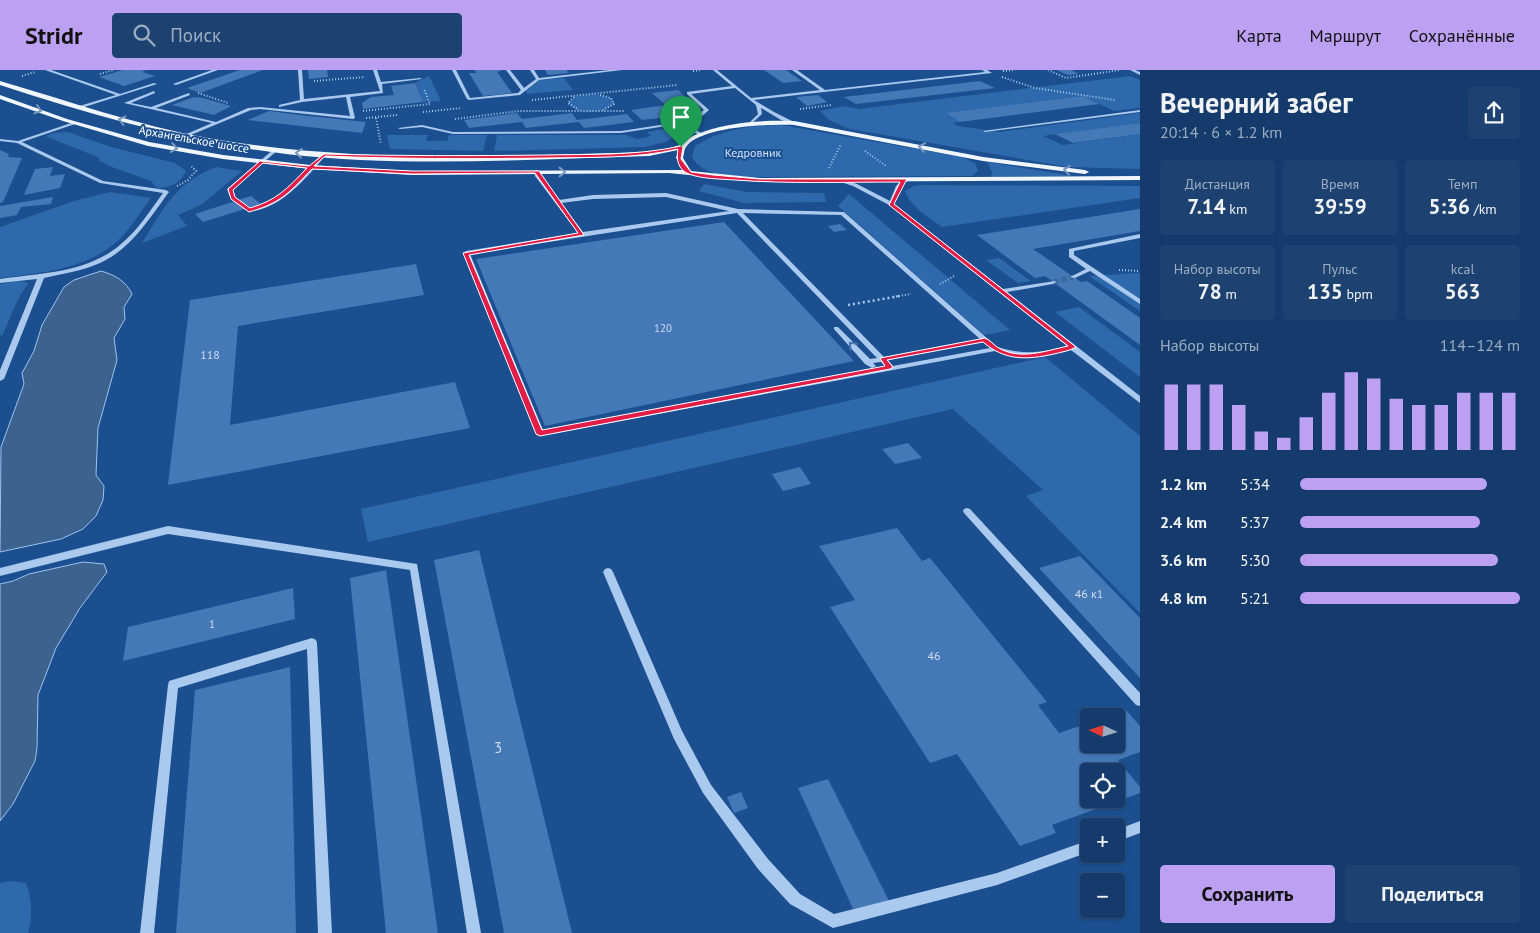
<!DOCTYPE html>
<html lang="ru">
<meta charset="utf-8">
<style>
body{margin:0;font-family:"PT Sans",sans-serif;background:#1d4271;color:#f1f3f6;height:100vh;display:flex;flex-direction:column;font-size:19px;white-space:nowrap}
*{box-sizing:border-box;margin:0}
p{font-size:16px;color:#9dadc1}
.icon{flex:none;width:28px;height:28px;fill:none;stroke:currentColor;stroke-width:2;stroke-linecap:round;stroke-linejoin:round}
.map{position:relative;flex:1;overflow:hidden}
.sheet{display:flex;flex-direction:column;background:#143b6b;width:400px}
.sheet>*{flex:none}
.needle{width:32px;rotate:274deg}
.tools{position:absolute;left:1080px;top:638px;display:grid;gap:10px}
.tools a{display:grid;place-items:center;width:45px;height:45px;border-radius:5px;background:#143b6b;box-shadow:0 1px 4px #0004,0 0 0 1px #33557e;font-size:25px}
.pin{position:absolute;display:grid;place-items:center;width:42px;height:42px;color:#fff;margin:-51px -21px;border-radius:50% 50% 50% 0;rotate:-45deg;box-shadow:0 0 5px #0007}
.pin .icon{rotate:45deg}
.round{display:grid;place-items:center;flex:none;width:52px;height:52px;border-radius:5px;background:#1d4271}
.summary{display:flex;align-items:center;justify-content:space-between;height:85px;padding:0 20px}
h1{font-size:28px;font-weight:700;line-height:38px}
.metrics{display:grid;grid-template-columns:repeat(3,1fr);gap:8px;height:85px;padding:5px 20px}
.metrics div{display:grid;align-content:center;border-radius:5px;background:#1d4271;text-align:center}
.metrics b{font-size:21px;font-weight:700}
.metrics small{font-size:14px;font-weight:400}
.metrics p{font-size:14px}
.chart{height:140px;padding:10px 20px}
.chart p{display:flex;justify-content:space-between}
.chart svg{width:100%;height:90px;margin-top:5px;stroke:#bca0f2;stroke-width:6}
.cta{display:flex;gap:10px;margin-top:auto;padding:10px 20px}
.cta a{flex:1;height:58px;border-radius:5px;background:#bca0f2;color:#111;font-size:20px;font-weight:700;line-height:58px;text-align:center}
.cta a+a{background:#1d4271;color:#f1f3f6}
ul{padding:0 20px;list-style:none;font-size:16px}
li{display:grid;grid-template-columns:80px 60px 1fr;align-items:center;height:38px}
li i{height:12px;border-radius:6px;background:#bca0f2}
header{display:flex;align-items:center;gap:30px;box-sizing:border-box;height:70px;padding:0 25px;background:#bca0f2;color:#111}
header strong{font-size:24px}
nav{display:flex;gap:28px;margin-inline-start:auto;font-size:18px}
.search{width:350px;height:45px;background:#1d4271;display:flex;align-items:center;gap:12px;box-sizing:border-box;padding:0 18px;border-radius:5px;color:#9dadc1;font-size:19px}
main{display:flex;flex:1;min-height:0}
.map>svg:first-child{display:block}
</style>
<header>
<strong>Stridr</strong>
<div class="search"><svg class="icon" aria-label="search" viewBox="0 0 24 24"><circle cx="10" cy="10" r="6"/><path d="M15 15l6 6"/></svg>Поиск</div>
<nav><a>Карта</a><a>Маршрут</a><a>Сохранённые</a></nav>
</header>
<main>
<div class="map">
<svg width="1140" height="863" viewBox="0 0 1140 863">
<rect width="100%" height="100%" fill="#1b4f8f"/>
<g fill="#2e69ad">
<polygon points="429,6 441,31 423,32 415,13"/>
<polygon points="1130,6 1140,10 1140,38 1114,41 1083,26 946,44 960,52 953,53 958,56 1000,62 1140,43 1140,53 1043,66 1063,75 1140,64 1140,99 1068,97 850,59 829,50 820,41 844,36 858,39"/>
<polygon points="564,8 573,20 527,24 526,21 539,10"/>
<path d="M595 24 611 28 614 34C603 44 578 45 568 33L576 26Z"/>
<path d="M781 55 962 87 975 93 978 101 972 106 748 107C729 105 702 106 692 87L695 76C719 60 752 55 781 55Z"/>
<polygon points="675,57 677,62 676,66 665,72 645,77 494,81 497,65 626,65 637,69 651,66 647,62"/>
<path d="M68 62 111 77 175 93 186 101C181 113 170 118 157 118L151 111 112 97 98 90 100 88 45 66 55 63Z"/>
<polygon points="387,65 428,65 426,71 447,71 449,65 487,65 483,81 390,79"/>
<polygon points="987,92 1074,106 991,107 992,102"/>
<path d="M216 97 242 101 201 135 178 145 187 156 142 173C163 139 176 112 216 97Z"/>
<polygon points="704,114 747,122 824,123 826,132 744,133 699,121"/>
<path d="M921 115 1140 116V128L942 157C929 147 911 138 905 121L914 116Z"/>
<path d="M110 122 151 128C141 141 132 156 121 168 89 199 42 203 0 208V157L74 131Z"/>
<polygon points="849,124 1010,260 984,265 838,136"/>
<polygon points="999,188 1031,211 1018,213 986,190"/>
<polygon points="1140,203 1140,241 1089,206"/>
<path d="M19 211 29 213C16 228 11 248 2 266L0 264V214Z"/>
<polygon points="1079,237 1140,282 1140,307 1055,242"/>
<polygon points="1045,287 1140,366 1140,543 1026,426 1043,420 953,339 368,472 361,439"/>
<path d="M10 811 26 813C32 829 33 847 28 863H0V813Z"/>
</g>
<g fill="#3c6290" stroke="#9cc4f0">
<path d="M101 201C115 205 126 211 132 224L124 237 125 249 114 268 117 290 98 358 96 405 104 416 103 430 96 446 83 459 61 469 0 482 1 377 24 314 22 303 34 281 42 255 64 217 74 210Z"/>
<polygon points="83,492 104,494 107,502 80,538 56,578 38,625 37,678 35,691 13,734 0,751 0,514 13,511 29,504"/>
</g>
<g fill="#4478b7" fill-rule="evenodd">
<polygon points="123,0 146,0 142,2 155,6 124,16 99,7"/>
<polygon points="240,0 263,0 200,23 187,18"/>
<polygon points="308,0 327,0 328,7 309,9"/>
<polygon points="475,0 502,0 497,2 512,23 483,26 469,3 476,3"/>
<polygon points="545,0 566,0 569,3 548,5"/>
<polygon points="764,0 786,0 802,11 783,13"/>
<polygon points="1056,0 1071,0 1079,4 1068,5"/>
<polygon points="980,11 995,18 856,34 844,27"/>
<polygon points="415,13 423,32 363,39 362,33 371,27 394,25 391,16"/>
<polygon points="678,20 696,36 684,45 642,50 631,40 666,35 652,23"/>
<polygon points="818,25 827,32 807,36 796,27"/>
<polygon points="1083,26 1099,34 960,52 945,43"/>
<polygon points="194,27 203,28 231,36 214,45 172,35"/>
<polygon points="269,41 300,45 366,52 362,63 248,50"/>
<polygon points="517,43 522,49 572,43 577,50 627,44 634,52 584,58 579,52 526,58 522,52 469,58 464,50"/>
<polygon points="1140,53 1140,64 1073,73 1055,64"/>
<polygon points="0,80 9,84 8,87 22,88 3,132 0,133"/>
<polygon points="53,97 50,106 65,104 60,118 24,125 35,99"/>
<polygon points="251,126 261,134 203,152 195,144"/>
<polygon points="53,127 51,134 21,137 17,145 0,148 0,136"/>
<polygon points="1140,139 1140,161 1033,179 1081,212 1087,211 1140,248 1140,275 1045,206 1035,208 977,165"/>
<polygon points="724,152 854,291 545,356 476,189"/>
<polygon points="840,154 847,160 834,162 828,156"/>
<polygon points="416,194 424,225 238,256 230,355 455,312 470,358 168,415 190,230"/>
<polygon points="908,373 922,388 895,394 882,379"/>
<polygon points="800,397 811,414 783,421 772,404"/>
<path d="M897 458 922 491 930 488 1047 632 1038 635 1059 663 1089 653V674H1116V646H1109L1126 640 1140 656V682L1118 690 1140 717V723L1052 755 1056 763 1020 776 957 684 930 693 830 537 855 530 819 476ZM1089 701H1116V729H1089Z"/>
<polygon points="479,480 572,863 504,863 434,490"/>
<polygon points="1080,486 1140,548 1140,608 1039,498"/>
<polygon points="386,500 438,863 386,863 350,508"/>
<polygon points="293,518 295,549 123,591 128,557"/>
<polygon points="290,597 296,863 176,863 195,620"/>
<polygon points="828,709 889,831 853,839 798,718"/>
<polygon points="741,722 748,738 734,743 727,727"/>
</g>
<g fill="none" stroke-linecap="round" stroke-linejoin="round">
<polyline stroke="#3d69a0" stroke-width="5.5" stroke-dasharray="5.5 3" stroke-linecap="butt" points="1053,212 1073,207"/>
<g stroke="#a9c9ee" stroke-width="2" stroke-dasharray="1 2" stroke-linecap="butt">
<polyline points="1048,0 1066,8 1120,0"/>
<polyline points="693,1 702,0"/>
<polyline points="1003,1 1015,0"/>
<polyline points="100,4 113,0"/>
<polyline points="22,6 35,2"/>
<polyline points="1002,7 1035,18 1115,30"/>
<polyline points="314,11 365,7"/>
<polyline points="198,23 228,33"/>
<polyline points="600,25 611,28 614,34 603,40"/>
<polyline points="574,27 568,33 579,40"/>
<polyline points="532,30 678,15"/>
<polyline points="800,39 831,35"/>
<polyline points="363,41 430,34 424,19"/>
<polyline points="423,42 461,38"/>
<polyline points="366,48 397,45"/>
<polyline points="376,48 381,74"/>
<polyline points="455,49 519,41 624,41"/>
<polyline points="865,81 886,96"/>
<polyline points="829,98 841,74"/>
<polyline points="177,116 188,110 196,101 191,96"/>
<polyline points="1119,200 1140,201"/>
<polyline points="940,214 954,206"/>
<polyline points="893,227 911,224"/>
</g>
<polyline stroke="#a9c9ee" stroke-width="2.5" stroke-dasharray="2 3" stroke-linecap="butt" points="848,235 900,226"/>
<g fill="#a9c9ee" fill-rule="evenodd">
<polygon points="45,0 51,0 120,24 154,13 157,14 78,39 76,37 116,25"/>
<polygon points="212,0 218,0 176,15 173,14"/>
<polygon points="298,0 302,0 304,29 380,21 373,0 377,0 381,12 420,8 422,9 382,14 383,23 350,27 355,48 353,49 260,39 251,40 186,67 184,66 184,65 212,53 124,33 154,21 155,23 131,33 151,37 189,23 190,25 156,38 216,52 248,38 260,37 350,46 346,27 302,32 279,37 279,35 300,30"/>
<polygon points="452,0 456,0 470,28 518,23 521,20 506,0 510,0 524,18 536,9 530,0 534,0 539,8 609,0 622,0 539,10 520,25 469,30 467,29"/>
<polygon points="713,0 717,0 751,28 820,20 792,0 797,0 825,20 985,2 982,0 987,0 992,3 754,30 774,42 796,53 794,54 781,50 761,38 762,44 751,54 749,53 758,44 756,35 735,18 691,24 709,40 701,47 697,47 697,45 704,40 687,24 687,22 732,16"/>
<polygon points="1130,0 1135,0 1140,2 1140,5"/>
<polygon points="1140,40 1140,42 985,62 983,61"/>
<path d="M74 52 78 53 22 72 103 111 166 120 169 122C149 149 131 179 100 193 82 201 62 204 44 208L4 309 0 311V300L37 209 0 213V209C41 203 88 203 121 174 138 160 150 141 163 123L100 113 17 73 0 71V69L18 71Z"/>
<polygon points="673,53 689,55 704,65 700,66 686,57 673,55 621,63 453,64 422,57 400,59 398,58 422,55 453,62 621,61"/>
<path d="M274 79 278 80 233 119 235 127 250 138C281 133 301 105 322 84L326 85C307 107 279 142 247 141L231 129 227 119Z"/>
<path d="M537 100 539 101 541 106 559 130 593 125 666 123 738 139 844 142 997 277C1022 285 1043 283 1067 276L889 135 853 116 835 110 838 108 857 114 890 131 896 116 903 109H907V111L901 117 894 134 1003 219 1055 211 1056 212 1053 214 1007 222 1140 326V333L1071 280C1045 287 1022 290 995 281L540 366 537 365 463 183 466 181 578 163 535 106 534 102ZM666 127 729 141 583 162 561 133 593 129ZM737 143 877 288 870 289 838 257H834V259L865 294 872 298 876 296 873 293 881 292 886 297 543 360 470 184ZM743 143 841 145 980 269 884 287ZM983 272 990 278 893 296 888 290Z"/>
<polygon points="1140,164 1140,168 1074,181 1074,185 1140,229 1140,234 1090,201 1075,208 1070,207 1086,199 1069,187 1069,179"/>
<polygon points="967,438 970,439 1140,623 1140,636 1136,635 964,443 963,441 964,439"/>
<polygon points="168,456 417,494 481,863 467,863 410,500 168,464 0,506 0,498"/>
<polygon points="608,498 611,499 613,502 682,661 711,715 768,789 800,824 834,844 997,803 1089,770 1089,782 997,815 833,858 790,834 758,799 703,723 674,669 603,502 605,499"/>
<polygon points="312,568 316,570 317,573 332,863 318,863 307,579 178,618 154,863 140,863 168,615 169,611"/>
<polygon points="1140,751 1140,763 1116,772 1116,760"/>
</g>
<path fill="#f0f6ff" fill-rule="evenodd" d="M0 11C69 31 136 55 208 68 354 94 502 86 649 82 658 80 671 79 679 75 685 73 689 67 695 65 725 52 762 50 794 51L983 87 1085 100 1089 102 1085 104 983 91 794 55C771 54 700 56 686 77 684 79 684 85 683 88L691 101 760 108 1140 106V110L760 112 669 103 412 105 310 99 223 89 148 76 63 51 0 29V25L67 49 149 72 223 85 310 95 412 101 684 100 676 88 678 80 649 86C529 89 406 98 286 84 188 72 94 46 0 15Z"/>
</g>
<defs><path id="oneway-chevron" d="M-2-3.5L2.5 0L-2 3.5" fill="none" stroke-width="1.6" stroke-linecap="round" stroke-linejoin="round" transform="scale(1.25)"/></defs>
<g stroke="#7b9ac1">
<use href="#oneway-chevron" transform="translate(38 40) rotate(19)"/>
<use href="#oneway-chevron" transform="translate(122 50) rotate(-166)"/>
<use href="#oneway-chevron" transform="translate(922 77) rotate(-170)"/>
<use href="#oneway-chevron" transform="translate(174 78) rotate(10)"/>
<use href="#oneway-chevron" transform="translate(299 83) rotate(-174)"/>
<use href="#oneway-chevron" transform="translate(1067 100) rotate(-173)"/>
<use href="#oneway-chevron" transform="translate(562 102)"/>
</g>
<use stroke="#4674ac" href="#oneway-chevron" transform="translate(852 275) rotate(-134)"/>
<path fill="#e11d48" stroke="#fff" fill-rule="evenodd" d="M681 76 683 77 681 89 691 102 713 105 760 109H907L894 134 1076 277C1070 281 1061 282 1054 284 1027 290 1005 291 983 272L887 290 893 297 890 299 540 366 536 364 463 183 578 163 535 103 412 104 312 99C289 123 281 133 249 142L231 129 228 119 260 91 309 96 324 84C398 86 471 86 545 85 590 84 636 86 681 76ZM678 79C676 89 678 100 689 104 702 109 721 109 735 110 789 114 845 112 900 112L889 135 1068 276C1045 281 1019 291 997 277 993 274 990 270 985 268L880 288 885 296 542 360 469 185 584 165 539 101H412L314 96 325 86C399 89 472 89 546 88 590 87 635 89 678 79ZM263 93 307 98C287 119 277 130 250 138L235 127 233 120Z"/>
<g text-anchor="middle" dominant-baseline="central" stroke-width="4" stroke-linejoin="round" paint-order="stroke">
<g font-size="11" fill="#d0dded">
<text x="663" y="258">120</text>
</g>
<g font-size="12" fill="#fff" stroke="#1b4f8f">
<text transform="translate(194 69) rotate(10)">Архангельское шоссе</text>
</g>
<g font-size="12" fill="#cfe3fa" stroke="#1b4f8f">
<text x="753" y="82">Кедровник</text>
</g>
<g font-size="12" fill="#d0dded">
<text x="210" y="284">118</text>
<text x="1089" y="523">46 к1</text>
<text x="212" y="553">1</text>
<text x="934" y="585">46</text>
</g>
<g font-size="15" fill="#d0dded">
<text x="498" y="677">3</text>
</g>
</g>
</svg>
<div class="tools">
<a><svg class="needle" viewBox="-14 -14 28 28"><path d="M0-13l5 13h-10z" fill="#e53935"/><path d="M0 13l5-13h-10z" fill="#9dadc1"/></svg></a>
<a><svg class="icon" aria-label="locate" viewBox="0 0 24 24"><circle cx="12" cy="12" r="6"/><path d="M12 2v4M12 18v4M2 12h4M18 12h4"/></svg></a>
<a>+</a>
<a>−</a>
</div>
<div class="pin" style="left:681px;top:77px;background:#1e9e55"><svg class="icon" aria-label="arrive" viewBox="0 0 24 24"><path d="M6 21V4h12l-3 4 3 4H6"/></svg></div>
</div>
<section class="sheet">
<div class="summary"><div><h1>Вечерний забег</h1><p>20:14 · 6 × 1.2 km</p></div><a class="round"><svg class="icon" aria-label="share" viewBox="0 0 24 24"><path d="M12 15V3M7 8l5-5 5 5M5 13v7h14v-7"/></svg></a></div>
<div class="metrics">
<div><p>Дистанция</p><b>7.14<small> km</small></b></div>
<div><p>Время</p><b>39:59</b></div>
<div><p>Темп</p><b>5:36<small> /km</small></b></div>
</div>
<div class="metrics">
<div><p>Набор высоты</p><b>78<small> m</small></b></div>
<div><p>Пульс</p><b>135<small> bpm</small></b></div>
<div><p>kcal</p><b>563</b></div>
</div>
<div class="chart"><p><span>Набор высоты</span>114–124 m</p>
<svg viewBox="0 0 160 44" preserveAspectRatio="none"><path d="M5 44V12M15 44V12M25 44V12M35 44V22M45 44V35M55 44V38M65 44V28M75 44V16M85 44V6M95 44V9M105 44V19M115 44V22M125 44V22M135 44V16M145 44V16M155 44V16"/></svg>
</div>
<ul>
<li><b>1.2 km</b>5:34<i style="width:85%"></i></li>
<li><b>2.4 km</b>5:37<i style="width:82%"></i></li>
<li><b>3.6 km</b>5:30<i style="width:90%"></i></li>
<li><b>4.8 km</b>5:21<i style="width:100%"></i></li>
</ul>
<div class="cta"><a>Сохранить</a><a>Поделиться</a></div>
</section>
</main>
